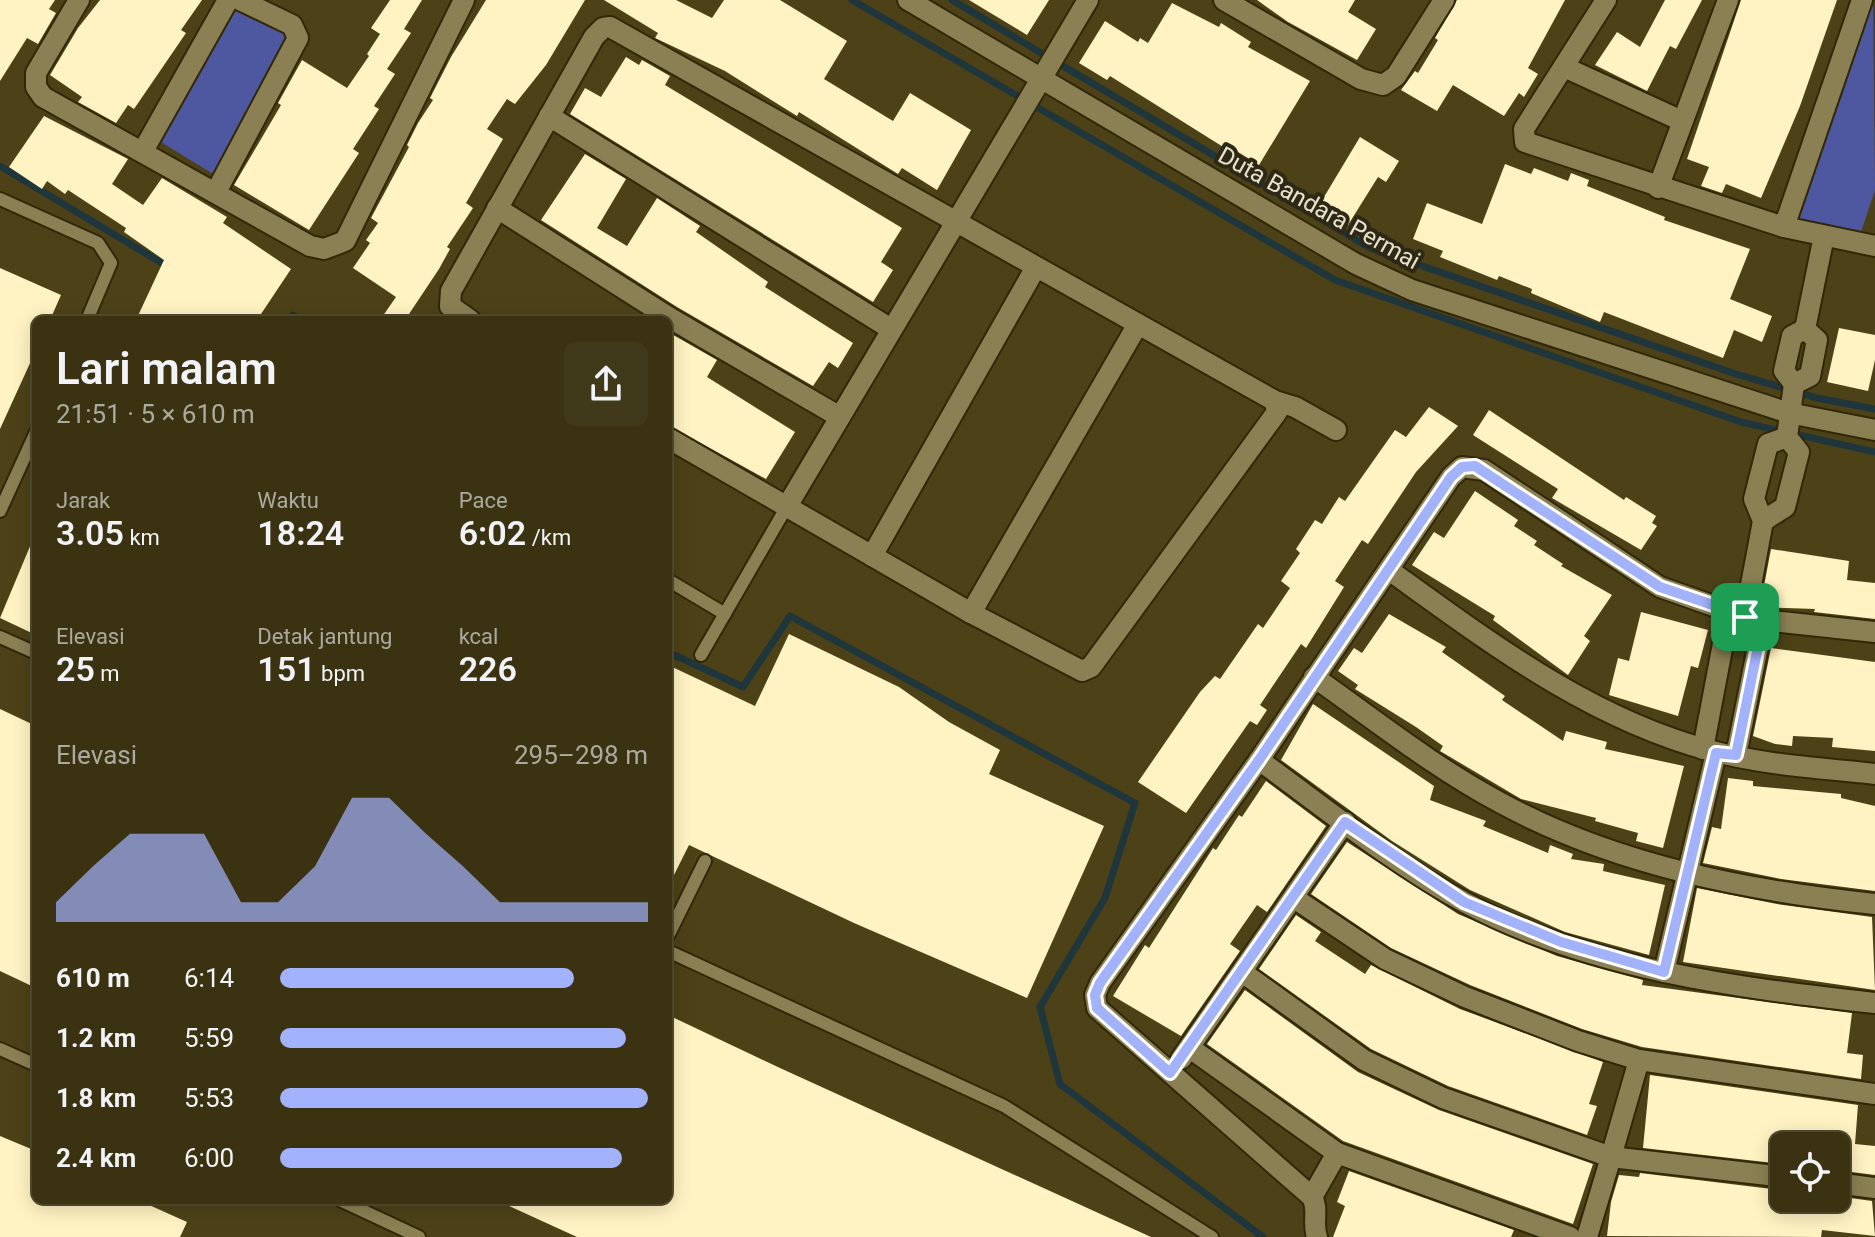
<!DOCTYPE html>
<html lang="id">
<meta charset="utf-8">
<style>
body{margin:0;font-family:Roboto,sans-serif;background:#413a1a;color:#f1f3f6;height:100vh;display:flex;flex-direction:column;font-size:30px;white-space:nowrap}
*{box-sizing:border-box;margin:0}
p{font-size:26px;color:#abaa9f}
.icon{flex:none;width:44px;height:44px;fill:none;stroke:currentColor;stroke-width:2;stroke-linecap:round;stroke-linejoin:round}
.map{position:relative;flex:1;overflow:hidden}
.details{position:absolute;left:32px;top:316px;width:640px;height:888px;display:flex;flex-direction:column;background:#3a3211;border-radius:12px;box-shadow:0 4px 20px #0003,0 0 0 2px #544d31}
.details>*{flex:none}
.fabs{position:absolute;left:1770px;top:1132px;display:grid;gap:16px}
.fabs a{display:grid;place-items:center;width:80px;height:80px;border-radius:12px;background:#3a3211;box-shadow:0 4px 20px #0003,0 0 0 2px #544d31;font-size:40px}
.pin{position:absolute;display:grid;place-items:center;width:68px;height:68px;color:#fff;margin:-34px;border-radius:16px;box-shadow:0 4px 12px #0006}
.round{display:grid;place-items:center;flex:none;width:84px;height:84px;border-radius:12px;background:#413a1a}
.summary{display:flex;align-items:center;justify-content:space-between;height:136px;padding:0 24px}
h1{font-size:44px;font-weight:600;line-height:60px}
.stats{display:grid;grid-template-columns:repeat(3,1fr);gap:12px;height:136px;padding:8px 24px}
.stats div{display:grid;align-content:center}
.stats b{font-size:34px;font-weight:600}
.stats small{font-size:22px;font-weight:400}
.stats p{font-size:22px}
.chart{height:224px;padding:16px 24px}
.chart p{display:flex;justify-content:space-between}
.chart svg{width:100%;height:144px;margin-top:8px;fill:#a3b2fd;opacity:.7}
ul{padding:0 24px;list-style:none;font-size:26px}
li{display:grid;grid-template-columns:128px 96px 1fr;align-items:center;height:60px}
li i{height:20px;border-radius:10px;background:#a3b2fd}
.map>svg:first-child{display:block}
</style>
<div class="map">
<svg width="1875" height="1237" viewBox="0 0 1875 1237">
<rect width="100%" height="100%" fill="#4d4217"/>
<g fill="#4d58a1">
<polygon points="1873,0 1875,190 1859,238 1799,218"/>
<polygon points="236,1 295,35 215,175 156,139"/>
</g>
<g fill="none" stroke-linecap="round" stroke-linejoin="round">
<g stroke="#1f363c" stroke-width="7">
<polyline points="852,0 1335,280 1741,422 1875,452"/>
<polyline points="952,0 1370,248 1733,373 1817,398 1875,409"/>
<polyline points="0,166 170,268"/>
<polyline points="287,320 293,315 301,320"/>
<polyline points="668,652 743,687 790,616 1135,803 1105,898 1040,1007 1060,1084 1263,1237"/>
</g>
</g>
<g fill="#fff3c3">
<polygon points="0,0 55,0 49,9 56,13 38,44 27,38 0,81"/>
<polygon points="100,0 202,0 181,30 186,33 134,109 128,105 116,123 78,102 82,97 50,75 78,28"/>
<polygon points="390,0 422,0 404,29 411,33 387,69 395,74 374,106 379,109 353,149 359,153 309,230 234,185 281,105 278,103 302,60 347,88 369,56 367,54 380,34 371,28"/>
<polygon points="486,0 585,0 546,65 515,104 507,99 487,129 503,139 466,203 473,208 447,247 450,249 439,269 405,320 380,320 396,297 353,268 370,243 366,240 378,223 371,218 409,147 407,145 418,123 433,100 430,98 451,57"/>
<polygon points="604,0 676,0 712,18 724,0 780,0 847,41 824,79 893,121 910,93 971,130 937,190 902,168 898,174 799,112 797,116 725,71 655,38 658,33"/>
<polygon points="969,0 1049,0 1027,35"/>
<polygon points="1257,0 1355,0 1348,12 1376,29 1357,60 1288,22"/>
<polygon points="1457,0 1565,0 1528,68 1538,74 1524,97 1519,93 1504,116 1453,85 1437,111 1401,90 1415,71 1418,73 1438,40 1435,38"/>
<polygon points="1665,0 1702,0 1676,49 1670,46 1647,91 1595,65 1617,32 1640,47"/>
<polygon points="1741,0 1837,0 1800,106 1761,198 1726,184 1722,193 1701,186 1709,167 1687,159"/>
<polygon points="1172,3 1219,27 1221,23 1251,42 1248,47 1310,81 1259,165 1230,147 1228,150 1110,76 1107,80 1079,63 1105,21 1138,42 1140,38 1148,43"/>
<polygon points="626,57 639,65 642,60 670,76 665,85 902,228 881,262 893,270 873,302 570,114 585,88 601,97"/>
<polygon points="44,116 128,159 112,184 143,205 162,178 227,217 223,223 291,269 257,320 136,320 164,260 124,232 126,228 68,190 65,194 47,181 42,189 9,167"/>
<polygon points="1360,137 1399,161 1386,182 1378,177 1348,225 1318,207"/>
<polygon points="585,154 626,179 597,228 627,246 657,198 700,226 696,232 768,282 765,287 853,343 838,368 829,362 813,386 677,307 541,220"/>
<polygon points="1505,164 1531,174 1534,168 1568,181 1571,173 1589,180 1587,186 1665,217 1664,220 1750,249 1730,299 1772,316 1762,342 1734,330 1723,358 1604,312 1600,322 1531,293 1532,289 1499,276 1497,280 1440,257 1443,251 1413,239 1427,203 1482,224"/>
<polygon points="0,268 61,295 50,320 36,320 36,350 0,429"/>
<polygon points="1839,328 1875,335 1875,360 1868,391 1827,382"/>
<polygon points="668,332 717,360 707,377 795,432 766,479 668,425"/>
<polygon points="1429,407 1458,426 1416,472 1368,544 1362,540 1335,581 1344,587 1306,648 1301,644 1260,705 1267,710 1257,725 1250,721 1186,813 1138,782 1200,692 1215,676 1220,679 1258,624 1263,628 1290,588 1281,581 1300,553 1296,549 1315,520 1322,524 1339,497 1345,501 1395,430 1406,437"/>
<polygon points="1489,410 1624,500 1626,497 1656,516 1652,523 1657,526 1641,550 1552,498 1558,489 1473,435"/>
<polygon points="1475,491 1518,520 1514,526 1537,541 1534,545 1563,564 1561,566 1612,595 1584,636 1590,641 1568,675 1493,620 1495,616 1412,565 1434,532 1444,538"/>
<polygon points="36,532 36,635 0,618"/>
<polygon points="1771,549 1849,561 1847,580 1875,583 1875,619 1814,612 1815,609 1760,607"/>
<polygon points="1641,612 1708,630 1698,668 1691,666 1678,716 1609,695 1618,658 1629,661"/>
<polygon points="1389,614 1446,647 1442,652 1505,696 1502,700 1563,741 1566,731 1607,742 1605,749 1684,766 1663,848 1636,841 1638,833 1595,821 1596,818 1521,799 1440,751 1443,746 1416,727 1355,689 1358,685 1338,671 1354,648 1362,653"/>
<polygon points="789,634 899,687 949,722 1000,750 989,774 1104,826 1027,998 854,923 689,845 668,887 668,665 755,706"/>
<polygon points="1771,648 1875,662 1875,751 1832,747 1833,738 1793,736 1792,746 1775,744 1753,736"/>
<polygon points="1313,704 1434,786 1430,800 1486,821 1483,826 1548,853 1550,845 1573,854 1571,859 1604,864 1603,871 1665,885 1649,955 1565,932 1470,890 1392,841 1281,760"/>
<polygon points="0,709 36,726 36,988 0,971"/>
<polygon points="1728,778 1753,781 1753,786 1841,794 1841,798 1875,806 1875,891 1781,879 1703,863 1712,827 1721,829"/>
<polygon points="1266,781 1326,826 1267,912 1257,905 1230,944 1240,951 1181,1036 1113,996 1145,945 1149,948 1213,848 1216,850 1239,815 1242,817"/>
<polygon points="1347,842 1458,914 1557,956 1643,980 1642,985 1852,1013 1847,1053 1863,1055 1861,1079 1642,1047 1582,1029 1470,985 1391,948 1311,894"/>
<polygon points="1697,888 1777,904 1872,917 1875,990 1683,962"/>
<polygon points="1296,915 1321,932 1315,941 1365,974 1371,965 1460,1009 1603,1062 1589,1104 1597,1106 1587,1135 1448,1086 1371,1049 1259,969"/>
<polygon points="1245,990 1358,1072 1439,1110 1593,1164 1573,1224 1343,1141 1207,1044"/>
<polygon points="668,1015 780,1068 1151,1237 577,1237 496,1200 668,1200"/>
<polygon points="1650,1075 1858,1105 1855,1144 1875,1146 1875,1175 1836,1170 1839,1146 1784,1146 1783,1164 1643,1148"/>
<polygon points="0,1136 36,1151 36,1200 138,1200 187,1222 180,1237 0,1237"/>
<polygon points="1349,1171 1514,1230 1511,1237 1333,1237 1345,1206 1337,1202"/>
<polygon points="1640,1173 1780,1190 1784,1198 1836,1199 1836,1196 1872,1201 1875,1236 1822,1230 1821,1237 1607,1236 1611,1202 1619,1175 1639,1177"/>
</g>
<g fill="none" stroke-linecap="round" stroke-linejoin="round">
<g stroke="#312807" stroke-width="16">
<g id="lane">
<polyline points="0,199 98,243 111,263 87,320"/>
<polyline points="0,511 36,432"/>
<polyline points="668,580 725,614"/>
<polyline points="0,637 36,653"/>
<polyline points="701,655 786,508"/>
<polyline points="668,936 705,861"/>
<polyline points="668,951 1004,1106 1212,1237"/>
<polyline points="0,1049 36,1065"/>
<polyline points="340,1200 419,1237"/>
</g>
</g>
<g stroke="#312807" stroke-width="24">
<g id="street">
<polyline points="79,0 36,73 36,87 43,97 310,246 324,249 345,241 464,0"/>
<polyline points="908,0 1356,264 1412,290 1789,413 1875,430"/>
<polyline points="1224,0 1361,79 1383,85 1396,76 1444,0"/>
<polyline points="1606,0 1524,129 1525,142 1784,227 1875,246"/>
<polyline points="1564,67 1682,121"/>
<polyline points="549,116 891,329"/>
<polyline points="143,151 228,0"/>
<polyline points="1658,188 1728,0"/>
<polyline points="216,192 298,38 292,25 240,0"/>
<polyline points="497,208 670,318 840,417"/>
<polyline points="1784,227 1862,0"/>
<polyline points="470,320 450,306 451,291 594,37 603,28 610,27 1275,401 1295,407 1336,430"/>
<polyline points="1805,329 1824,236"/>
<polyline points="1794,384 1784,371 1792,336 1805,329"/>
<polyline points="668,438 971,613 1082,671 1091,667 1277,412 1275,401"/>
<polyline points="786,508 1088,0"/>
<polyline points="1763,521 1785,507 1799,452 1787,437 1794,384 1810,376 1817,340 1805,329"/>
<polyline points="872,556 1036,267"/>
<path d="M1389 570C1489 642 1590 719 1712 751 1764 765 1822 768 1875 774"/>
<polyline points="971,613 1138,324"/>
<polyline points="1753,619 1875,632"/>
<path d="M1314 677C1375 720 1435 768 1501 803 1615 865 1748 891 1875 904"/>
<polyline points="1703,749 1729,612"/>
<polyline points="1736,755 1763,622"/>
<path d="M1259 760C1325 808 1391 862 1464 902 1588 969 1737 988 1875 1003"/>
<polyline points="1294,898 1385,959 1465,997 1578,1041 1639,1060 1875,1094"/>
<polyline points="1242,972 1364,1060 1443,1098 1611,1157 1639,1060"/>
<polyline points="1664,972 1716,753"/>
<polyline points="1190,1048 1337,1153 1570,1237"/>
<polyline points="1181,1059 1345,822"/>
<polyline points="1836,1183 1875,1188"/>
<polyline points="1312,1197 1337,1153"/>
<path d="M1317 1237C1312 1223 1319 1209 1312 1197L1097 1008 1095 995 1100 983 1259 760 1451 477 1462 467 1484 470 1660 587 1745 617 1763 521 1754 499 1768 444 1787 437"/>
<polyline points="1587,1237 1611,1157 1784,1177"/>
</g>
</g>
<use href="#lane" stroke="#8b8054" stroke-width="12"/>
<use href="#street" stroke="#8b8054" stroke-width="20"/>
</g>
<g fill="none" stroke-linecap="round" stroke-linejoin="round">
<g stroke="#fff" stroke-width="16">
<polygon id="route" points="1475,466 1660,587 1763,622 1736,755 1716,753 1664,972 1561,942 1464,902 1345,822 1170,1073 1097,1008 1095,995 1100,983 1259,760 1451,477 1462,467"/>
</g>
<use href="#route" stroke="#a3b2fd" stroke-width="10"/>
</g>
<g text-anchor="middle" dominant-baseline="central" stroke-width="8" stroke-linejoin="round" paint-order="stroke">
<g font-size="24" fill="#e8e2cb" stroke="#2e2917">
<text transform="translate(1319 208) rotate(29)">Duta Bandara Permai</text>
</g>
</g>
</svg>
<div class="fabs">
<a><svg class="icon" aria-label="locate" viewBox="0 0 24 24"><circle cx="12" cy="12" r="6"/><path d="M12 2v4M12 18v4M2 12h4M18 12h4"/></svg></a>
</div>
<div class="pin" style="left:1745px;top:617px;background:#1e9e55"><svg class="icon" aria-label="arrive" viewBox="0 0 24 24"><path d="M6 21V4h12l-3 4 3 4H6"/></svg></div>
<section class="details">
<div class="summary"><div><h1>Lari malam</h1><p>21:51 · 5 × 610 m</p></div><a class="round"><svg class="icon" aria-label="share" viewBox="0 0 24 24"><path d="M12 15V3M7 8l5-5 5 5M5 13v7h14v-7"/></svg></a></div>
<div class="stats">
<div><p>Jarak</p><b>3.05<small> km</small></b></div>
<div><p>Waktu</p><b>18:24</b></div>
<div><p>Pace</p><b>6:02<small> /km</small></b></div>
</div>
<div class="stats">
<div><p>Elevasi</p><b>25<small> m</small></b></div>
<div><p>Detak jantung</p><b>151<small> bpm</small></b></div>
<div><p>kcal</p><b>226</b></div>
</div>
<div class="chart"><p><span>Elevasi</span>295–298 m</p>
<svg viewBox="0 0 160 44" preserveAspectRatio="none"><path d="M0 44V38L10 27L20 17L30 17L40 17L50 38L60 38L70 27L80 6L90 6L100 17L110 27L120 38L130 38L140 38L150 38L160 38V44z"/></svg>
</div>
<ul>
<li><b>610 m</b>6:14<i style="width:80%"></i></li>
<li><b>1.2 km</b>5:59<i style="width:94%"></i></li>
<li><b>1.8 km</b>5:53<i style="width:100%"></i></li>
<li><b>2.4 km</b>6:00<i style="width:93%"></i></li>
</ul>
</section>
</div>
